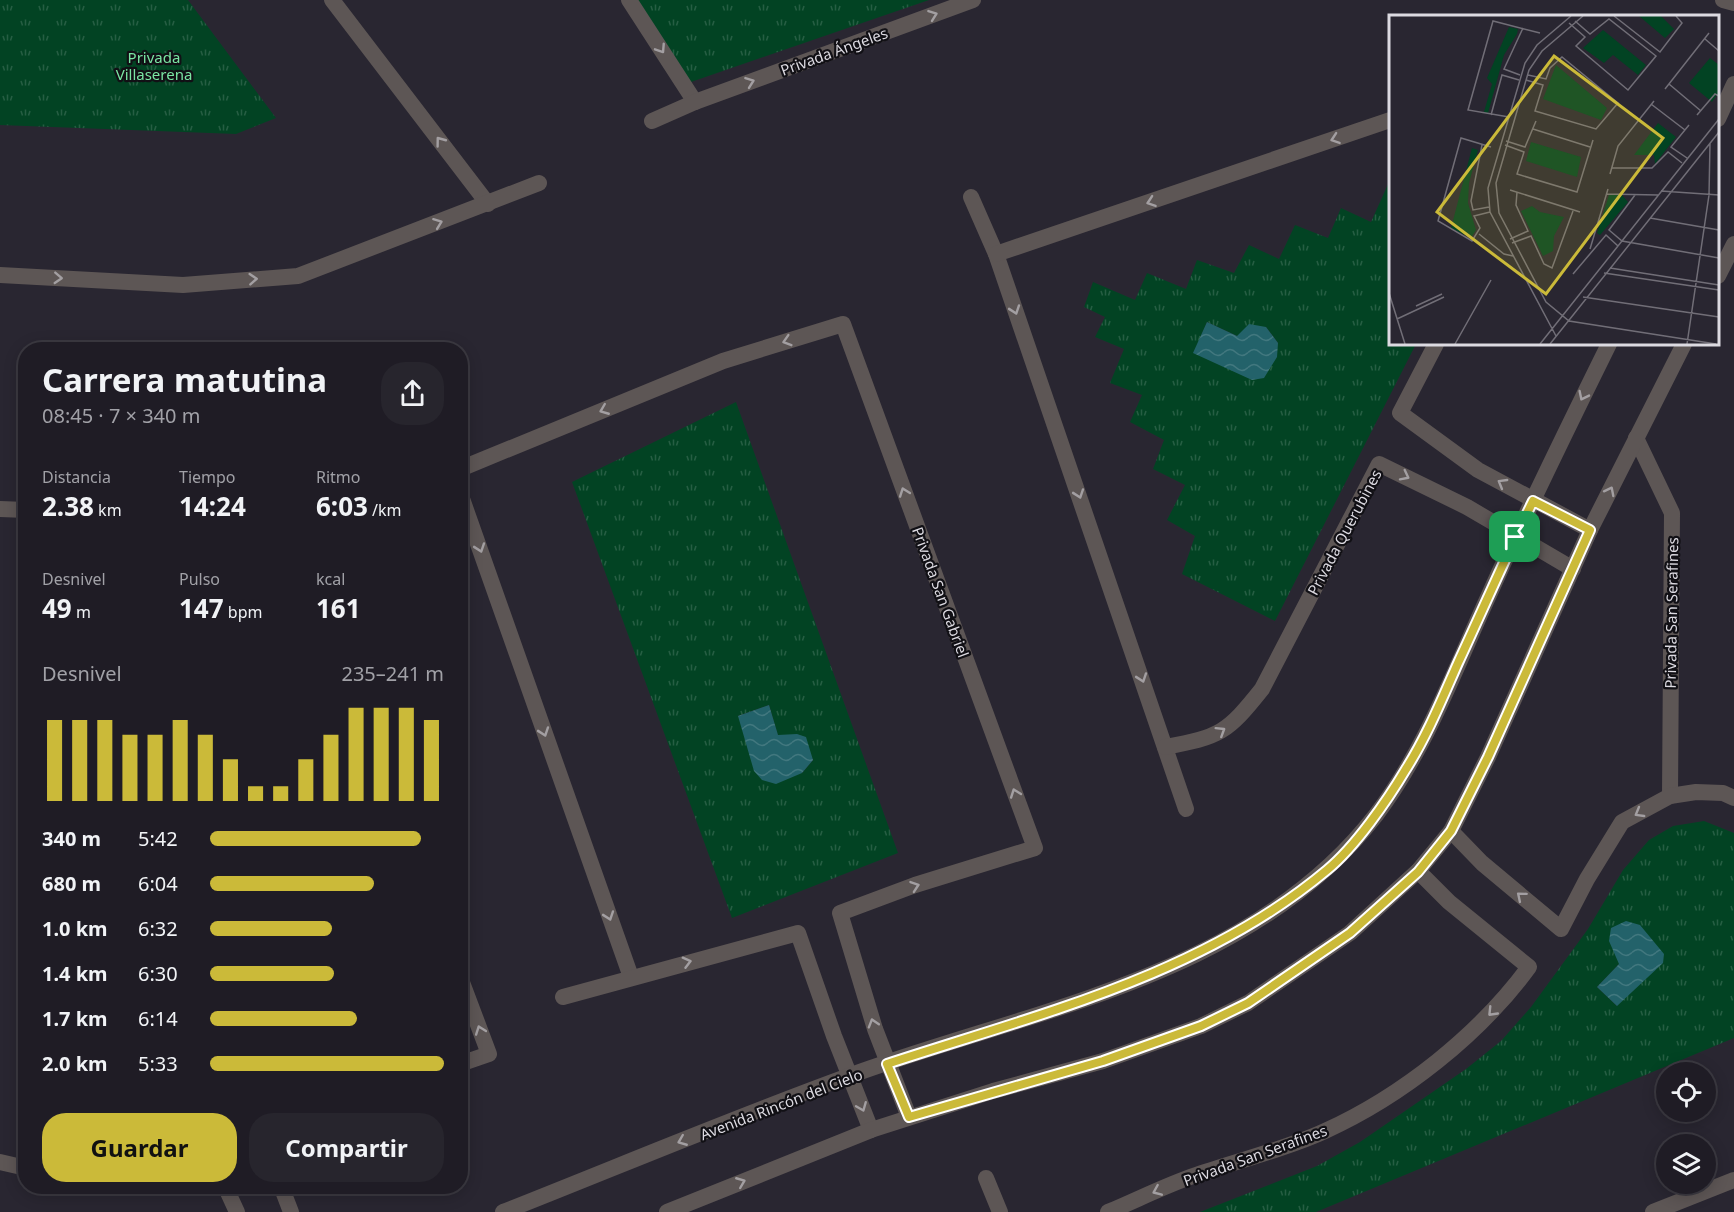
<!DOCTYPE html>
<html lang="es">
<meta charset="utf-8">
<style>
body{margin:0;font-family:"Noto Sans",sans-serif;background:#27252d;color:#f1f3f6;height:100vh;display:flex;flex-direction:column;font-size:22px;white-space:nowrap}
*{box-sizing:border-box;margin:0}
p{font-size:20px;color:#a1a1a7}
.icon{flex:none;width:33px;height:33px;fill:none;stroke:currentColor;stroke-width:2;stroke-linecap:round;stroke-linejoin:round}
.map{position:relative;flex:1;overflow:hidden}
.panel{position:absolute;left:18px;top:342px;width:450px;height:852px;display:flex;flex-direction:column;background:#1f1c25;border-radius:24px;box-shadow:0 3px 15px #0003,0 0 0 2px #3c3a42}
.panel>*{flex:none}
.tools{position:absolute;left:1656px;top:1062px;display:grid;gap:12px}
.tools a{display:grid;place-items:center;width:60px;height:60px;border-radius:50%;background:#1f1c25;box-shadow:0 3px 15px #0003,0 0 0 2px #3c3a42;font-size:30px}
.pin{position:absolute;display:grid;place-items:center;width:51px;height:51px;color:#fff;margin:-26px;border-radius:12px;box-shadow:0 3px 9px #0006}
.round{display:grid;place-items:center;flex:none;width:63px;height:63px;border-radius:24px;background:#27252d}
.headline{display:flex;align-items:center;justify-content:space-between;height:102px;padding:0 24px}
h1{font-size:33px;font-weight:700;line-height:45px}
.figures{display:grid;grid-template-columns:repeat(3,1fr);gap:9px;height:102px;padding:6px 24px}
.figures div{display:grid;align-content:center}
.figures b{font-size:26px;font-weight:700}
.figures small{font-size:16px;font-weight:400}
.figures p{font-size:16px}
.chart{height:168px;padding:12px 24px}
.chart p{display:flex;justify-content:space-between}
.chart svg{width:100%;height:108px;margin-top:6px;stroke:#cbba39;stroke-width:6}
.button{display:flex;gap:12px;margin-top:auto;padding:12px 24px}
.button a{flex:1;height:69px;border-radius:24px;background:#cbba39;color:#111;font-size:24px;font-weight:700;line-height:69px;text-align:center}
.button a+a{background:#27252d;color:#f1f3f6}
ul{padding:0 24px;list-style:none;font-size:20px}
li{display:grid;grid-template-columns:96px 72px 1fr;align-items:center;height:45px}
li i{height:15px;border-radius:8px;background:#cbba39}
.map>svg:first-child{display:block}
</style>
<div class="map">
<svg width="1734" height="1212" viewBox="0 0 1734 1212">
<defs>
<pattern id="park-tufts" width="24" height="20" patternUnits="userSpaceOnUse" patternTransform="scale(1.5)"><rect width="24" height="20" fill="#024323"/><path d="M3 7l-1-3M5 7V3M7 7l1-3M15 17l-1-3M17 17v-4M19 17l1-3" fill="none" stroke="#265e43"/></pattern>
<pattern id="water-waves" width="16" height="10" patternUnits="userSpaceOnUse" patternTransform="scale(1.5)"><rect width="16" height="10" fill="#23626a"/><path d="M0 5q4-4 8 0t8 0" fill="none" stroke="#42787f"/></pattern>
</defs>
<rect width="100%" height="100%" fill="#292631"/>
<g fill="url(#park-tufts)" fill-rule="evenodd">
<polygon points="0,0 188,0 276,118 236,134 0,125"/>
<polygon points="634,0 929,0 691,82"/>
<path d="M1389 182 1390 344H1416L1275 621 1182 574 1195 536 1167 520 1185 485 1153 469 1164 440 1130 422 1142 395 1110 383 1124 349 1095 337 1105 317 1084 307 1093 282 1135 300 1147 273 1186 289 1197 260 1234 273 1249 245 1279 259 1295 225 1328 238 1341 208 1371 222ZM1207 322 1237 336 1266 327 1278 343 1194 353Z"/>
<path d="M736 402 898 853 732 918 572 482ZM769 705 778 736 808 749 813 760 802 773 738 716Z"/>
<path d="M1704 821 1734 833V1038L1316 1212H1200L1317 1166 1360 1142 1466 1069 1501 1041 1531 1007 1588 929 1623 870 1649 840 1673 826ZM1619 964 1617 1006 1597 987Z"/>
</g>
<g fill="url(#water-waves)">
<polygon points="1207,322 1237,336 1249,324 1266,327 1278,343 1277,357 1264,378 1252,380 1193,353"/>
<polygon points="769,705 778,735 797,734 806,737 813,760 802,773 776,784 762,780 754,771 738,716"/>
<polygon points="1626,921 1640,925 1664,954 1663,963 1617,1006 1597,987 1619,964 1609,941 1611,928"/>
</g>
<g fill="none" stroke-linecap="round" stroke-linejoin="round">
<polyline stroke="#5d5655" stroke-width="16" points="1723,0 1734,3"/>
<g stroke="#5d5655" stroke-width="16">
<polyline points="332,0 488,204"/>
<polyline points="629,0 695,102"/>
<polyline points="652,121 695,102 973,0"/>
<polyline points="971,197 996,254 1186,809"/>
<polyline points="996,254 1390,120"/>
<polyline points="0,275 183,285 298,276 539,183"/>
<polyline points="1436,344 1400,413 1478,470 1590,530"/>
<polyline points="1636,438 1672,513 1670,796"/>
<polyline points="460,469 723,361 843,324 1035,848 915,885 840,913 875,1029 909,1117"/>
<polyline points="460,493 631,977"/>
<polyline points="0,509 26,510"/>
<path d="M1165 747C1220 737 1227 733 1262 689L1379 464 1467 507 1573 569"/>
<polyline points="1451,831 1482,863 1561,929 1587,879 1622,822 1670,796 1696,792 1723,793 1734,798"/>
<polyline points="460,977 489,1054 460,1064"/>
<polyline points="563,997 798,933 834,1036 871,1130"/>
<polyline points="0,1162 26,1168"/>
<polyline points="986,1178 1000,1212"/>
<polyline points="225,1186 237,1212"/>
<polyline points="281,1186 291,1212"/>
<path d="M1108 1212C1137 1200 1166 1185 1196 1175 1239 1160 1284 1150 1325 1131 1402 1096 1479 1035 1529 967L1449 902 1418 871"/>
<polyline points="1653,1212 1734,1180"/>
</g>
<g stroke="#5d5655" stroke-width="16">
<polyline points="1718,119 1734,84"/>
<polyline points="1718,276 1734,244"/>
<path d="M503 1212C617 1167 731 1119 846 1077 1029 1009 1249 979 1376 815 1426 749 1455 669 1489 595 1527 510 1568 427 1609 344"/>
<polyline points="667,1212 871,1130 993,1091 1103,1061 1201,1026 1248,1003 1350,933 1418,871 1451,831 1488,757 1590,530 1684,344"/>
</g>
</g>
<defs><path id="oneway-chevron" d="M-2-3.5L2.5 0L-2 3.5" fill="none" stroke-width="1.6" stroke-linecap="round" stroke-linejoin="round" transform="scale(1.5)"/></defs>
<g stroke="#a39fa2">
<use href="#oneway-chevron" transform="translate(933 15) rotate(-20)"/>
<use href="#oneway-chevron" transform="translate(661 49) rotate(57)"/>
<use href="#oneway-chevron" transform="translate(750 82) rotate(-20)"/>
<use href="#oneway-chevron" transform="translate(1335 139) rotate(161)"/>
<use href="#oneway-chevron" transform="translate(440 141) rotate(-127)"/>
<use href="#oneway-chevron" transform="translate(1151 202) rotate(161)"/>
<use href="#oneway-chevron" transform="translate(438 223) rotate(-21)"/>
<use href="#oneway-chevron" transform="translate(58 278) rotate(3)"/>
<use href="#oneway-chevron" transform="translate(253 279) rotate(-4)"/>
<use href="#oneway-chevron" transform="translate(1015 310) rotate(71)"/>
<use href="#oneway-chevron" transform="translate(787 341) rotate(163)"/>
<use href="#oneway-chevron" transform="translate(1583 396) rotate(116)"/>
<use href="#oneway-chevron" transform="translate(604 410) rotate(158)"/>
<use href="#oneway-chevron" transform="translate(1405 476) rotate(27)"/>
<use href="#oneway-chevron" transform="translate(1502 483) rotate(-150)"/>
<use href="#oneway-chevron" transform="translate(1610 491) rotate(-63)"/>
<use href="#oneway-chevron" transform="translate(904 492) rotate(-110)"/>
<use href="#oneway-chevron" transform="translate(1079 494) rotate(71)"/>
<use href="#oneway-chevron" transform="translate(480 548) rotate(71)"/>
<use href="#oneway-chevron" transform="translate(1142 678) rotate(71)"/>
<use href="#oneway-chevron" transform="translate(1221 731) rotate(-32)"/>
<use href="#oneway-chevron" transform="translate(544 732) rotate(71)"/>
<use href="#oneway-chevron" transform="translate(1015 793) rotate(-110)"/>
<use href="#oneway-chevron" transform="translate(1639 813) rotate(150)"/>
<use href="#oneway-chevron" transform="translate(915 886) rotate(-19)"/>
<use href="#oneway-chevron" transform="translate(1521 896) rotate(-140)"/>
<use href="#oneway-chevron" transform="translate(609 916) rotate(71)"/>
<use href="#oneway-chevron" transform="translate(687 962) rotate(-15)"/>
<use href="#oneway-chevron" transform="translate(1492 1012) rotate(134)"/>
<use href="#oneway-chevron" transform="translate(873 1023) rotate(-107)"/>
<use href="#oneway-chevron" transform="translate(480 1030) rotate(-110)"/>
<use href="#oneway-chevron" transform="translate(862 1107) rotate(68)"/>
<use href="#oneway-chevron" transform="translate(682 1141) rotate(158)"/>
<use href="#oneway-chevron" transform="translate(741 1182) rotate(-22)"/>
<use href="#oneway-chevron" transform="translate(1157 1191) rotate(157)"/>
</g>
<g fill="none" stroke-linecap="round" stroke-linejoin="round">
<g stroke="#fff" stroke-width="12">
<path id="route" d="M1533 501 1590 530 1488 757 1451 831 1418 872 1350 933 1248 1003 1201 1026 1103 1061 909 1117 887 1064C1039 1014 1202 975 1327 870 1355 847 1387 801 1406 769 1427 736 1442 699 1458 663 1483 609 1507 554 1533 501Z"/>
</g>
<use href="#route" stroke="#cbba39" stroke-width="8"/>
</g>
<g text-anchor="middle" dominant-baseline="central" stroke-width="4.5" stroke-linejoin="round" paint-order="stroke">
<g font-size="15" fill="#dcdae1" stroke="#111015">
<text transform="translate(834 51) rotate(-20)">Privada Ángeles</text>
<text transform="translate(1344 532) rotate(-62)">Privada Querubines</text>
<text transform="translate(941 592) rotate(70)">Privada San Gabriel</text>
<text transform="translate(1671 613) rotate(-89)">Privada San Serafines</text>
<text transform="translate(781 1104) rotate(-21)">Avenida Rincón del Cielo</text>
<text transform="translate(1255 1155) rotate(-20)">Privada San Serafines</text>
</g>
<g font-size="15" fill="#7ae5a3" stroke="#111015">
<text x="154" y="57">Privada<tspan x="154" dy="17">Villaserena</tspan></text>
</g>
</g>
<g transform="translate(1389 15)">
<rect width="330" height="330" fill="#292631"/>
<path d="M250 1H272L285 14 276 23ZM120 12 129 14 128 19 115 40 99 98 95 97 103 69 98 63ZM214 15 257 50 249 60 224 40 215 48 194 33ZM321 43 330 50V77L323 87 300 68ZM167 50 218 93 212 105 154 84ZM269 108 287 122 266 149 265 140H245ZM142 127 192 142 188 162 137 146ZM83 133 89 135 80 168 79 188 87 215 82 223 62 213ZM220 180H233L239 187 211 220 208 218ZM143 191 151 197 175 202 165 221 164 236 154 241 132 196Z" fill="#024323"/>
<path fill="none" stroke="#716e77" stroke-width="1.5" d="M194 1 153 36 140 55 107 168 110 198 157 287 180 306 327 329M225 1 271 37 293 8 287 1M180 8 196 22 187 31 239 75 267 41 220 4 201 19 186 6M316 24 330 36M131 60 115 54 134 13M137 65 154 70 146 96 207 114 229 88 173 42 161 53 157 64 139 60M280 69 312 96M276 74 320 18M262 89 296 115M102 100 113 60 130 65M308 100 326 79 330 81M120 102 79 95 104 6 151 18M144 114 201 132M117 126 136 132 147 106M93 130 82 186 84 195 100 192M116 130 135 137 128 159 188 177 204 125M298 143 282 132 300 110M223 153H263L279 137 293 148M221 159 229 131 265 86M121 175 191 197M272 176 330 180M218 179 269 180M246 180 220 215 233 226 330 243M101 197 85 201 91 213 83 226 49 206 72 123 102 132M261 203 330 215M90 219 115 239 124 241M121 224 139 216 127 190 128 177M123 228 142 221 155 249 163 253 184 196M201 234 219 174M221 253 330 270M215 258 330 275M184 259 217 220 229 231M0 278 16 329M194 282 330 302M27 291 53 279M8 304 55 282M167 321 101 197 99 173 136 48 148 30 182 1M66 329 102 265M151 329 330 104M161 329 330 117M298 329 320 180 321 128"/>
<path fill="#cbba39" fill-opacity="0.15" stroke="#cbba39" stroke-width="3" d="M165 41 274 123 157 279 48 197Z"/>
<rect width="330" height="330" fill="none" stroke="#dcdae1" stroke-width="3"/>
</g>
</svg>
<div class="tools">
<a><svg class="icon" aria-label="locate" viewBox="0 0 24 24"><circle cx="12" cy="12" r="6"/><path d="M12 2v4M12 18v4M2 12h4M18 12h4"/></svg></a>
<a><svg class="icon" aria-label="layers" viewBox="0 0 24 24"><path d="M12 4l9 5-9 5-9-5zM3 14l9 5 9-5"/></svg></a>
</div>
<div class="pin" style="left:1515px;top:537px;background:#1e9e55"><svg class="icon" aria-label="arrive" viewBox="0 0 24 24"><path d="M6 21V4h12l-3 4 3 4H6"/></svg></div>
<section class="panel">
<div class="headline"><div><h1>Carrera matutina</h1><p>08:45 · 7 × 340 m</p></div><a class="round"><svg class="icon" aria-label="share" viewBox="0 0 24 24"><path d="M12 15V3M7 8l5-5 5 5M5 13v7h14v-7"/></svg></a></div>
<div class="figures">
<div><p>Distancia</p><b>2.38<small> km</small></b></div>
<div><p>Tiempo</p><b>14:24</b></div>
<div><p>Ritmo</p><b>6:03<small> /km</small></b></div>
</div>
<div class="figures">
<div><p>Desnivel</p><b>49<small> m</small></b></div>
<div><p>Pulso</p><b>147<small> bpm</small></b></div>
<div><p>kcal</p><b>161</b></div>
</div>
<div class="chart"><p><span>Desnivel</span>235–241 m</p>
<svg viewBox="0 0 160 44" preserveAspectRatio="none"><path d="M5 44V11M15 44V11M25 44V11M35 44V17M45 44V17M55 44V11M65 44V17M75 44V27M85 44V38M95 44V38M105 44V27M115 44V17M125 44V6M135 44V6M145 44V6M155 44V11"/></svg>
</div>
<ul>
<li><b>340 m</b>5:42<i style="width:90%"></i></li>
<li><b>680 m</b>6:04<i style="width:70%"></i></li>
<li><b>1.0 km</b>6:32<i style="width:52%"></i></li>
<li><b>1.4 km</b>6:30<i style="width:53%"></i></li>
<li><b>1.7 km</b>6:14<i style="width:63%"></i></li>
<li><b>2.0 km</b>5:33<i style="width:100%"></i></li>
</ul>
<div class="button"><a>Guardar</a><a>Compartir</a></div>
</section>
</div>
